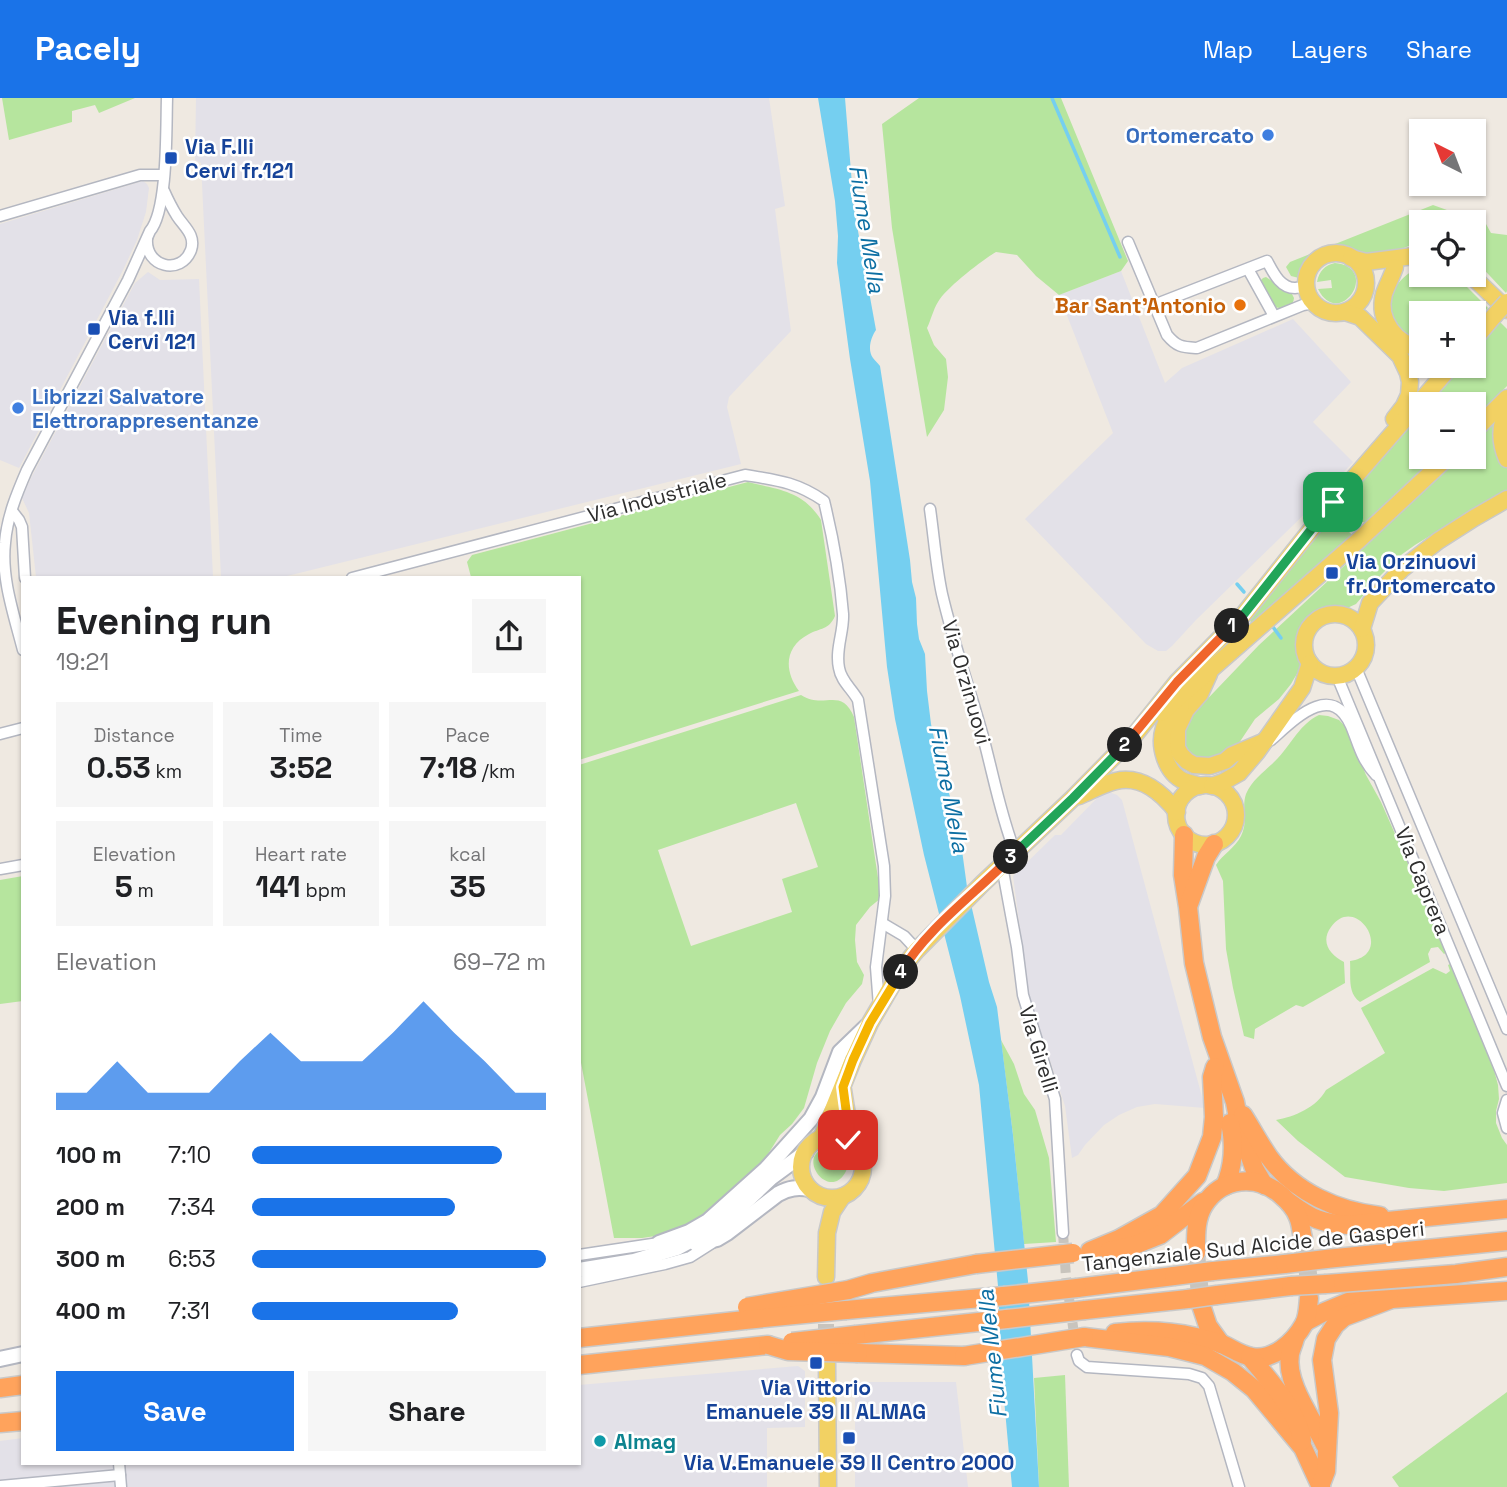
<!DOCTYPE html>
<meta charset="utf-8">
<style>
body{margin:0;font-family:"Space Grotesk",sans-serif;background:#f6f6f6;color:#202124;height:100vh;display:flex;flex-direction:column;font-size:26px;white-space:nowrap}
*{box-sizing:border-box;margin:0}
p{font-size:23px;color:#757577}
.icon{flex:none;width:38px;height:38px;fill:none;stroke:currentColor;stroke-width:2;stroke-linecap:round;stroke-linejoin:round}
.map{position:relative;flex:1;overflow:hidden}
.sheet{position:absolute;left:21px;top:478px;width:560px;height:889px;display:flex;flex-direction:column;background:#fff;border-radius:0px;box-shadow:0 2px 5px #0004}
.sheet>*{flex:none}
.needle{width:46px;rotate:318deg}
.buttons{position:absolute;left:1409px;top:21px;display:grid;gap:14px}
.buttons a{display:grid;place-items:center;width:77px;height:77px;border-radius:0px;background:#fff;box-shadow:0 2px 5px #0004;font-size:35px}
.pin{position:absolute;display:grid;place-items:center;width:60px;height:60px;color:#fff;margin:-30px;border-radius:14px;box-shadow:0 4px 10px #0006}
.km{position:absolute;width:35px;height:35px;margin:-18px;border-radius:50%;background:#222;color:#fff;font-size:19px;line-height:35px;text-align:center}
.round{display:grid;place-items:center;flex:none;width:74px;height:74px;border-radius:0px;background:#f6f6f6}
.head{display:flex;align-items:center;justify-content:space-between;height:119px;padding:0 35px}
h1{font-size:38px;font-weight:600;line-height:52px}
.metrics{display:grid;grid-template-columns:repeat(3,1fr);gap:10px;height:119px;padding:7px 35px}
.metrics div{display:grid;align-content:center;border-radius:0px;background:#f6f6f6;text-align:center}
.metrics b{font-size:30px;font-weight:600}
.metrics small{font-size:19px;font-weight:400}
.metrics p{font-size:19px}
.chart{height:196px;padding:14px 35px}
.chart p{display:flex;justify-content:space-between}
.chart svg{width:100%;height:126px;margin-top:7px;fill:#1a73e8;opacity:.7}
.cta{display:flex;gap:14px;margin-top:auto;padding:14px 35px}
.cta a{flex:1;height:80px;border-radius:0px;background:#1a73e8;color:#fff;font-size:28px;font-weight:600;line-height:80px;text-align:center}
.cta a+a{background:#f6f6f6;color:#202124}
ul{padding:0 35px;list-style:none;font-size:23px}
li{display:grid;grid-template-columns:112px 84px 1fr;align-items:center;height:52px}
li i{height:18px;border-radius:9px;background:#1a73e8}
header{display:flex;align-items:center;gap:42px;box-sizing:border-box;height:98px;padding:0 35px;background:#1a73e8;color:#fff}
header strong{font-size:33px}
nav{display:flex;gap:38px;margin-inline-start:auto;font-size:24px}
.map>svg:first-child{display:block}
</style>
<header>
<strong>Pacely</strong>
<nav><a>Map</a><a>Layers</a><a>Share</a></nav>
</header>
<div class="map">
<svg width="1507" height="1389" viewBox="0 0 1507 1389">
<rect width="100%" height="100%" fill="#efe9e1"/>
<g fill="#e3e1e8">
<polygon points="196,0 769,0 785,108 775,111 791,233 729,299 727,309 741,366 283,479 221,479 201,65 195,62"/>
<polygon points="143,83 147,86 149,90 146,114 137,142 123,172 19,370 0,362 0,126"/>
<polygon points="1121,173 1165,285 1182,270 1293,221 1351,284 1313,324 1353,364 1321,400 1196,522 1172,548 1166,553 1158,553 1146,546 1025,421 1113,335 1059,197"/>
<polygon points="148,174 160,182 199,181 213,479 36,479 29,415 22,400 31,380 135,185"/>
<polygon points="1109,694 1117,697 1122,702 1205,1010 1155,1006 1137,1009 1119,1017 1104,1027 1085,1047 1078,1057 1072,1060 1065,1008 1029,898 1013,778 1055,737 1061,737 1102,695"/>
<polygon points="798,1268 805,1273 805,1329 767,1330 767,1389 0,1389 0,1343 23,1340 23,1365 579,1365 579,1287"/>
<polygon points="855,1284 956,1284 968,1389 855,1389"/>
</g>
<g fill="#b6e59e" fill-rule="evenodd">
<polygon points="2,0 135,0 99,15 95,7 72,13 72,24 9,42"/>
<path d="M919 0H1061L1128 163 1121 173 1059 197 1036 178 1017 157 996 154C981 163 946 190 938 204 933 212 931 222 927 230L934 247 946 261 948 279 944 312 927 339 892 130 882 26Z"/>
<path d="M1433 107 1486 126 1491 135 1507 137V193L1506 195 1474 161V124H1421V144C1406 147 1387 160 1374 159 1351 157 1333 141 1312 162 1306 168 1305 175 1299 180L1291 178 1286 169 1290 164Z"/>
<path d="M1335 165C1382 170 1339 233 1318 191L1332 190 1331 182 1317 184C1319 173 1325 167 1335 165Z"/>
<path d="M1418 170H1421V177H1455L1488 210 1474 224V215H1421V247C1414 242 1404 237 1398 231 1395 228 1394 224 1393 221 1386 198 1397 180 1418 170Z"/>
<path d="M1266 179 1292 196 1294 200C1293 211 1281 212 1272 208L1261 191 1260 183 1263 180Z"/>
<polygon points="1499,223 1507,231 1507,288 1474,321 1474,306 1428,306 1461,268 1474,268 1474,253"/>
<path d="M1421 314V359H1436L1370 423 1365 425C1347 418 1347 405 1356 390Z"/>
<polygon points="1501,315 1504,365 1507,369 1507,393 1485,404 1415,447 1401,457 1379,479 1356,506 1343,512 1324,514 1307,525 1299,541 1302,567 1291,586 1279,601 1255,621 1235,651 1200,666 1184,653 1184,633 1194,615 1259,547 1358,455 1458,359 1474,359 1474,343"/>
<path d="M748 384C779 392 803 393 821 422L835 518C829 532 820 530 809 536 784 549 784 573 799 593L579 662V480L471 479 467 464 472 457Z"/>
<polygon points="1334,418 1352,437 1255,524 1251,524 1248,521 1249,518"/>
<path d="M801 597C824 612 841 588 854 619L881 800 870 809 856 827 855 842 857 864 864 877 862 886 846 905 830 933 817 965 804 1010 792 1026 780 1037 760 1069 712 1112 669 1136 642 1140H614L579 954V667ZM796 705 818 769 782 781 792 814 691 848 658 752Z"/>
<path d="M1319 617 1328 618 1339 622 1346 629 1366 677 1381 704 1447 854 1444 856 1438 849 1431 850 1428 856 1430 864 1360 904C1347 895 1351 878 1350 863 1396 857 1356 794 1331 829 1320 844 1330 857 1344 864L1345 885 1303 909 1296 907 1255 931 1254 941 1244 938 1233 890 1226 851 1223 783 1216 767C1223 756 1235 750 1241 738 1249 721 1241 711 1246 696 1253 680 1267 672 1278 660 1292 645 1300 626 1319 617Z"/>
<polygon points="23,778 23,903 0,906 0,782"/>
<path d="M1452 865 1494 972 1498 987 1499 1001 1496 1013V1025L1502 1040 1507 1047V1085L1444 1093 1409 1090 1345 1079 1298 1043 1276 1022C1294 1019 1317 1009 1326 992L1385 955C1380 946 1375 936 1370 927 1367 921 1364 917 1361 910L1433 870 1446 876 1450 873 1448 867Z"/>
<polygon points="1001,942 1014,966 1024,996 1035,1012 1049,1060 1056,1144 1024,1146 1013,1037"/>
<path d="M833 1049C844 1053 852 1064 845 1075 827 1105 791 1051 833 1049Z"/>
<polygon points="1065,1277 1069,1389 1039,1389 1034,1280"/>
<polygon points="1507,1294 1507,1389 1399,1389 1392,1379"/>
</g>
<path fill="#75cff0" d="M818 0H845L854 111 876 232C871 239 867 252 873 260 875 263 878 265 880 268L910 462 912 484 916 500 917 526 919 541 925 556 927 593 931 626 940 668 958 723 967 789 989 884 997 909 1013 1037 1028 1183 1039 1389H1012L1002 1279 998 1188 979 987 960 898 924 757 895 621 887 569 870 383 850 261 837 165 838 138 835 103Z"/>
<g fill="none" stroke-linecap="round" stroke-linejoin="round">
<g stroke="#75cff0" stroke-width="3.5">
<polyline points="1052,0 1120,159"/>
<polyline points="1237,486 1244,494"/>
<polyline points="1273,529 1281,540"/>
</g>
<polyline stroke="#c8c4bd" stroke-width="10" stroke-dasharray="10 5" stroke-linecap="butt" points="1063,1135 1066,1179 1077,1257"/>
<polyline stroke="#c8c4bd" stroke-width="16" stroke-dasharray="16 8" stroke-linecap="butt" points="826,1202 826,1253"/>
<g stroke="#c8c4bd" stroke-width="18" stroke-dasharray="18 9" stroke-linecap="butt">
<polyline points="1303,1140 1310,1190 1309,1200"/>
<polyline points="1196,1155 1201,1207"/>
</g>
<g stroke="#b4b7c1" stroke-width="13">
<g id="street">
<polyline points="0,118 140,77 163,77"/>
<path d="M147 141C145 169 181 178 191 152 196 137 184 129 177 118 172 110 168 102 164 93"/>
<path d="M1128 144 1167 237C1177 249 1182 249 1197 250L1303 207 1314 205"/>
<polyline points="1248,171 1274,218"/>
<path d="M1154 207 1267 163C1273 174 1280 190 1295 190 1299 190 1303 188 1307 187"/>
<path d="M930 411C934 439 936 468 942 496 953 543 969 589 982 635 993 675 1000 716 1015 754"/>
<polyline points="12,413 19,422 22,429 25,480"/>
<path d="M352 480 745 377C776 382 797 384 824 403 833 440 840 478 843 516 844 534 835 551 839 570 841 583 852 591 858 602L884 768 885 798 876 869 879 908"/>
<path d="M23 552C14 517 1 480 5 445 7 419 17 395 27 372L128 182 150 133C168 112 166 31 167 0"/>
<polyline points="1356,570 1507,931"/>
<polyline points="1337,578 1507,988"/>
<polyline points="0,636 23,630"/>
<path d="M1271 642C1293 623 1331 582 1351 628 1359 647 1361 661 1376 677"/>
<polyline points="1002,768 1017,849 1023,897 1055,1001 1063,1135"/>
<polyline points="0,771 23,767"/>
<polyline points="882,825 904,838 917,852"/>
<polyline points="1507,1002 1503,1015 1507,1030"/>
<polyline points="579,1157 659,1145"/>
<polyline points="579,1184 665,1166 690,1159 712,1145"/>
<polyline points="1077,1257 1079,1263 1087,1269 1189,1276 1202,1280 1209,1288 1239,1389"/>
<polyline points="119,1365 121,1389"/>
<polyline points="0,1388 120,1377"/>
</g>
</g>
<g stroke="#b4b7c1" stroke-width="18">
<g id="secondary">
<polyline points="659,1145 689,1134 708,1123 766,1071 811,1021 823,999 840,954 867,928"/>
<path d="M696 1146 717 1141 727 1135 778 1096C789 1090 797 1089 810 1091"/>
<polyline points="579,1172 634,1163 677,1150 714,1130 735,1114 772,1079 806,1054"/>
<polyline points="0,1261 23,1256"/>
</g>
</g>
<g stroke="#c9c9c9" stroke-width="19">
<g id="primary">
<circle cx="1336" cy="185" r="30"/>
<polyline points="1351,160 1366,164 1421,157"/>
<path d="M1395 169C1392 178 1387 187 1384 196 1377 222 1396 246 1421 251"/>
<polyline points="1471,177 1507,212"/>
<polyline points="1345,214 1360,219 1400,258 1408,275 1410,284 1409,297 1404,308 1394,321"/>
<polyline points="1474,242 1494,218"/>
<path d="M1507 313C1499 329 1500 345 1507 361"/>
<polyline points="1474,333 1507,300"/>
<circle cx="1335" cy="547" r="31"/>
<polyline points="1362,531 1370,505 1402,471 1438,443 1474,420 1507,401"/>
<polyline points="1209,576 1200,596 1186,612 1177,631 1177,650 1181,657 1187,663 1194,667 1210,668 1225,663 1232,657 1265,643"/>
<path d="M1181 608C1175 615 1167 621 1164 630 1158 648 1166 675 1184 683 1189 685 1195 686 1200 688"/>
<polyline points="1161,615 1359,442 1448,359"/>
<circle cx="1206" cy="717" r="30"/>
<polyline points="1212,688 1223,684 1239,675 1257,654 1302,590 1310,565"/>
<path d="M1079 698C1091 693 1103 686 1116 683 1142 677 1162 695 1177 714"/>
<polyline points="843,992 848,1023 857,1050"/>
<circle cx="832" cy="1069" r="31"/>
<polyline points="821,1041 853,962 870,925 902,870 917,852 983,785 1073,700 1133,639 1177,584 1244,516 1333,404 1451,268"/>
<polyline points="826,1179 827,1135 832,1114 842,1099"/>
<polyline points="827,1265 828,1389"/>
</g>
</g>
<g stroke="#c9c9c9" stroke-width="21">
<g id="highway">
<polyline points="1184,737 1183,777 1188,809 1194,865 1212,939 1235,1004 1240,1030 1254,1070 1264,1087"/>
<polyline points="1189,806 1206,759 1214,746"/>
<path d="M1243 1017C1252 1031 1260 1046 1269 1059 1295 1095 1338 1113 1380 1118"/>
<path d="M1225 1088C1234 1067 1235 1047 1230 1025"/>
<path d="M1290 1105C1312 1121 1321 1125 1348 1127L1507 1111"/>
<polyline points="1090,1153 1119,1141 1162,1117 1197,1078 1212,1039 1214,1019 1212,979 1215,969"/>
<polyline points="1109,1153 1135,1147 1160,1137 1203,1104"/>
<path d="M1196 1155C1196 1139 1195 1121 1204 1107 1222 1079 1257 1076 1281 1097 1288 1103 1295 1110 1298 1119 1301 1125 1301 1133 1303 1140"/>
<polyline points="1326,1161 1507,1143"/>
<polyline points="1213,1173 1285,1166"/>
<polyline points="1326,1186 1456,1176 1507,1169"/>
<polyline points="1077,1190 1174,1178"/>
<polyline points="848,1192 872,1185 976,1166"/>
<polyline points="1217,1197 1291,1188"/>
<polyline points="1201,1207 1208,1228 1221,1246"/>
<polyline points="846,1212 1004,1198"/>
<polyline points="1085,1212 1188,1201"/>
<polyline points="1305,1224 1324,1214 1348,1204 1507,1193"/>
<path d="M1115 1235C1142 1232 1170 1233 1196 1239 1204 1241 1214 1243 1222 1246 1233 1251 1240 1257 1252 1259 1273 1263 1294 1244 1304 1226 1308 1219 1308 1209 1309 1200"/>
<polyline points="856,1237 1007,1221"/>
<polyline points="1084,1239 1169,1249 1205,1258 1233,1274 1254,1291 1303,1350 1321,1389"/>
<polyline points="579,1240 745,1222"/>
<path d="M1295 1240C1294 1245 1291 1251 1290 1256 1285 1286 1313 1321 1325 1347"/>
<polyline points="858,1255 964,1258"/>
<path d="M1250 1259C1267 1279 1300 1316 1302 1343"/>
<polyline points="579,1267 768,1247"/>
<polyline points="0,1290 23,1287"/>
<polyline points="0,1325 23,1323"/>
<polyline points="1321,1386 1326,1373 1329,1315 1322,1262 1326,1241 1335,1227 1344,1219 1389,1202"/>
</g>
</g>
<use href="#street" stroke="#fff" stroke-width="10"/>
<use href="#secondary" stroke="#fff" stroke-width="14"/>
<use href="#primary" stroke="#f2d163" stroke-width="16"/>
<use href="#highway" stroke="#ffa35c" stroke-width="18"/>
<g stroke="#c9c9c9" stroke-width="19" stroke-linecap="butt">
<polyline id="primary-bridge" points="1494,218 1507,204"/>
</g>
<g stroke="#c9c9c9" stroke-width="21" stroke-linecap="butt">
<g id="highway-bridge">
<polyline points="976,1166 1073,1155"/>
<polyline points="1285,1166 1326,1161"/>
<polyline points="1174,1178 1213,1173"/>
<polyline points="1291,1188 1326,1186"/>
<polyline points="1004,1198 1077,1190"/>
<polyline points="1188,1201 1217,1197"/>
<polyline points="747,1209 848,1192"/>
<polyline points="1007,1221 1085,1212"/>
<polyline points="745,1222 846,1212"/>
<polyline points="792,1244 856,1237"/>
<polyline points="768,1247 788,1253 858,1255"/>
<polyline points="964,1258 1084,1239"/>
</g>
</g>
<use href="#primary-bridge" stroke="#f2d163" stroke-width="16"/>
<use href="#highway-bridge" stroke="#ffa35c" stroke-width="18"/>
</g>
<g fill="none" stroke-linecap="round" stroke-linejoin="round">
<g stroke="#fff" stroke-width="14">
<polyline id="split-1" points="1232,528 1244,516 1333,404"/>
</g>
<g stroke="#fff" stroke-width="14">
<polyline id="split-2" points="1125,647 1177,584 1232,528"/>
</g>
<g stroke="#fff" stroke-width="14">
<polyline id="split-3" points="1011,759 1073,700 1125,647"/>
</g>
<g stroke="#fff" stroke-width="14">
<path id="split-4" d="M901 874C927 830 976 795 1011 759"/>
</g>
<g stroke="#fff" stroke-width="14">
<polyline id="split-5" points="847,1019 843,989 853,962 870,925 901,874"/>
</g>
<g stroke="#fff" stroke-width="14">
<polyline id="split-6" points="847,1019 857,1050 848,1042"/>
</g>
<use href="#split-1" stroke="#22a559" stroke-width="9"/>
<use href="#split-2" stroke="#f0652b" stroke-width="9"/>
<use href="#split-3" stroke="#22a559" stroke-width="9"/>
<use href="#split-4" stroke="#f0652b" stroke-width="9"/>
<use href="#split-5" stroke="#f5b400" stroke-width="9"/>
<use href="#split-6" stroke="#f5b400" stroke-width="9"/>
</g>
<g fill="#3f7fe0" stroke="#fff" stroke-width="2.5">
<circle cx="1268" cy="37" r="7"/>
<circle cx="18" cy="310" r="7"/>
</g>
<g fill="#1a4fb4" stroke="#fff" stroke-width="2.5">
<rect x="164" y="53" width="14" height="14" rx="3.5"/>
<rect x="87" y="224" width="14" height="14" rx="3.5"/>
<rect x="1325" y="468" width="14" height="14" rx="3.5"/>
<rect x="809" y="1258" width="14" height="14" rx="3.5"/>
<rect x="842" y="1333" width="14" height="14" rx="3.5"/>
</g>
<circle fill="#e8710a" stroke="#fff" stroke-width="2.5" cx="1240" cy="207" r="7"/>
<circle fill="#0f9aa8" stroke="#fff" stroke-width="2.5" cx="600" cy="1343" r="7"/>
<g text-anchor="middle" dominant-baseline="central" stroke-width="5" stroke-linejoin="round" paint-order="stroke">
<g font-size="21" font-weight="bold" fill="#366cbe" stroke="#fff" text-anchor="end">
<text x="1254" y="37">Ortomercato</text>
<text x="32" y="298" text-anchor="start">Librizzi Salvatore<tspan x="32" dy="24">Elettrorappresentanze</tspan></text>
</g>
<g font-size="21" font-weight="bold" fill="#164399" stroke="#fff" text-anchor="start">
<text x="185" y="48">Via F.lli<tspan x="185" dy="24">Cervi fr.121</tspan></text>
<text x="108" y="219">Via f.lli<tspan x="108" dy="24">Cervi 121</tspan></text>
<text x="1346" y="463">Via Orzinuovi<tspan x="1346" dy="24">fr.Ortomercato</tspan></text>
<text x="816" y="1289" text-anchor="middle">Via Vittorio<tspan x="816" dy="24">Emanuele 39 II ALMAG</tspan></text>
<text x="849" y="1364" text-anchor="middle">Via V.Emanuele 39 II Centro 2000</text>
</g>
<g font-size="21" font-weight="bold" fill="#c56008" stroke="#fff" text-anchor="end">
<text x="1226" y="207">Bar Sant'Antonio</text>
</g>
<g font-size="21" fill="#2e2e2e" stroke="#fff">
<text transform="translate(657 399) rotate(-15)">Via Industriale</text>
<text transform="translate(967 584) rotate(74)">Via Orzinuovi</text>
<text transform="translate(1423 783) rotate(68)">Via Caprera</text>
<text transform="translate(1039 951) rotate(73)">Via Girelli</text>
<text transform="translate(1253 1148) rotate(-6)">Tangenziale Sud Alcide de Gasperi</text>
</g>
<g font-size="21" font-weight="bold" fill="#0d838f" stroke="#fff" text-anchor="start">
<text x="614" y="1343">Almag</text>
</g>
<g font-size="23" font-style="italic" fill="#0d6fa3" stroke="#fff">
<text transform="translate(867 131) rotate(81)">Fiume Mella</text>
<text transform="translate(949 691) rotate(79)">Fiume Mella</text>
<text transform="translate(992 1256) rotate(-96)">Fiume Mella</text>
</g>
</g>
</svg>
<div class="buttons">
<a><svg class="needle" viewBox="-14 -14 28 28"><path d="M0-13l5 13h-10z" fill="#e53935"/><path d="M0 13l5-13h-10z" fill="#757577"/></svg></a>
<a><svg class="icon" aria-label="locate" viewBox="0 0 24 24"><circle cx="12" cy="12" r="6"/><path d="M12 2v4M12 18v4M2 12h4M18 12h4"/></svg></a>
<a>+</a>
<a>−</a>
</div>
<div class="pin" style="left:1333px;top:404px;background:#1e9e55"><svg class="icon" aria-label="arrive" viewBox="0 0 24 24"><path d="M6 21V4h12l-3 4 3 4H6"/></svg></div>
<div class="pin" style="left:848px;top:1042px;background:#d93025"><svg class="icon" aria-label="check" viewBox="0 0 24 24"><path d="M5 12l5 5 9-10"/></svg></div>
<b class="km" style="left:1232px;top:528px">1</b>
<b class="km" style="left:1125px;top:647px">2</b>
<b class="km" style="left:1011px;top:759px">3</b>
<b class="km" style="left:901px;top:874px">4</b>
<section class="sheet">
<div class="head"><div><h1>Evening run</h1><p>19:21</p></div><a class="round"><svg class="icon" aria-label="share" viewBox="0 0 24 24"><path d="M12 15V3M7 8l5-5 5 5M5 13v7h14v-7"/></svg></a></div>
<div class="metrics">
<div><p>Distance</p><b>0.53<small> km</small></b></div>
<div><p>Time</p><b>3:52</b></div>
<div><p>Pace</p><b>7:18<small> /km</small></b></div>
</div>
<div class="metrics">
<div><p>Elevation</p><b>5<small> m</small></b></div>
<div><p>Heart rate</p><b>141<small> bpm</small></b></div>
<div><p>kcal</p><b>35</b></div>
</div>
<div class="chart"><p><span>Elevation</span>69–72 m</p>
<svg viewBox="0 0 160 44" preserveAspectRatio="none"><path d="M0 44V38L10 38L20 27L30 38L40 38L50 38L60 27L70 17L80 27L90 27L100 27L110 17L120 6L130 17L140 27L150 38L160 38V44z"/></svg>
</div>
<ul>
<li><b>100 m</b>7:10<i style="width:85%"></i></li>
<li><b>200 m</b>7:34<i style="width:69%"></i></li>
<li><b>300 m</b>6:53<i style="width:100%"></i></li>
<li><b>400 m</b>7:31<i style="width:70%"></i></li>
</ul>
<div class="cta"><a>Save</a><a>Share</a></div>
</section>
</div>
